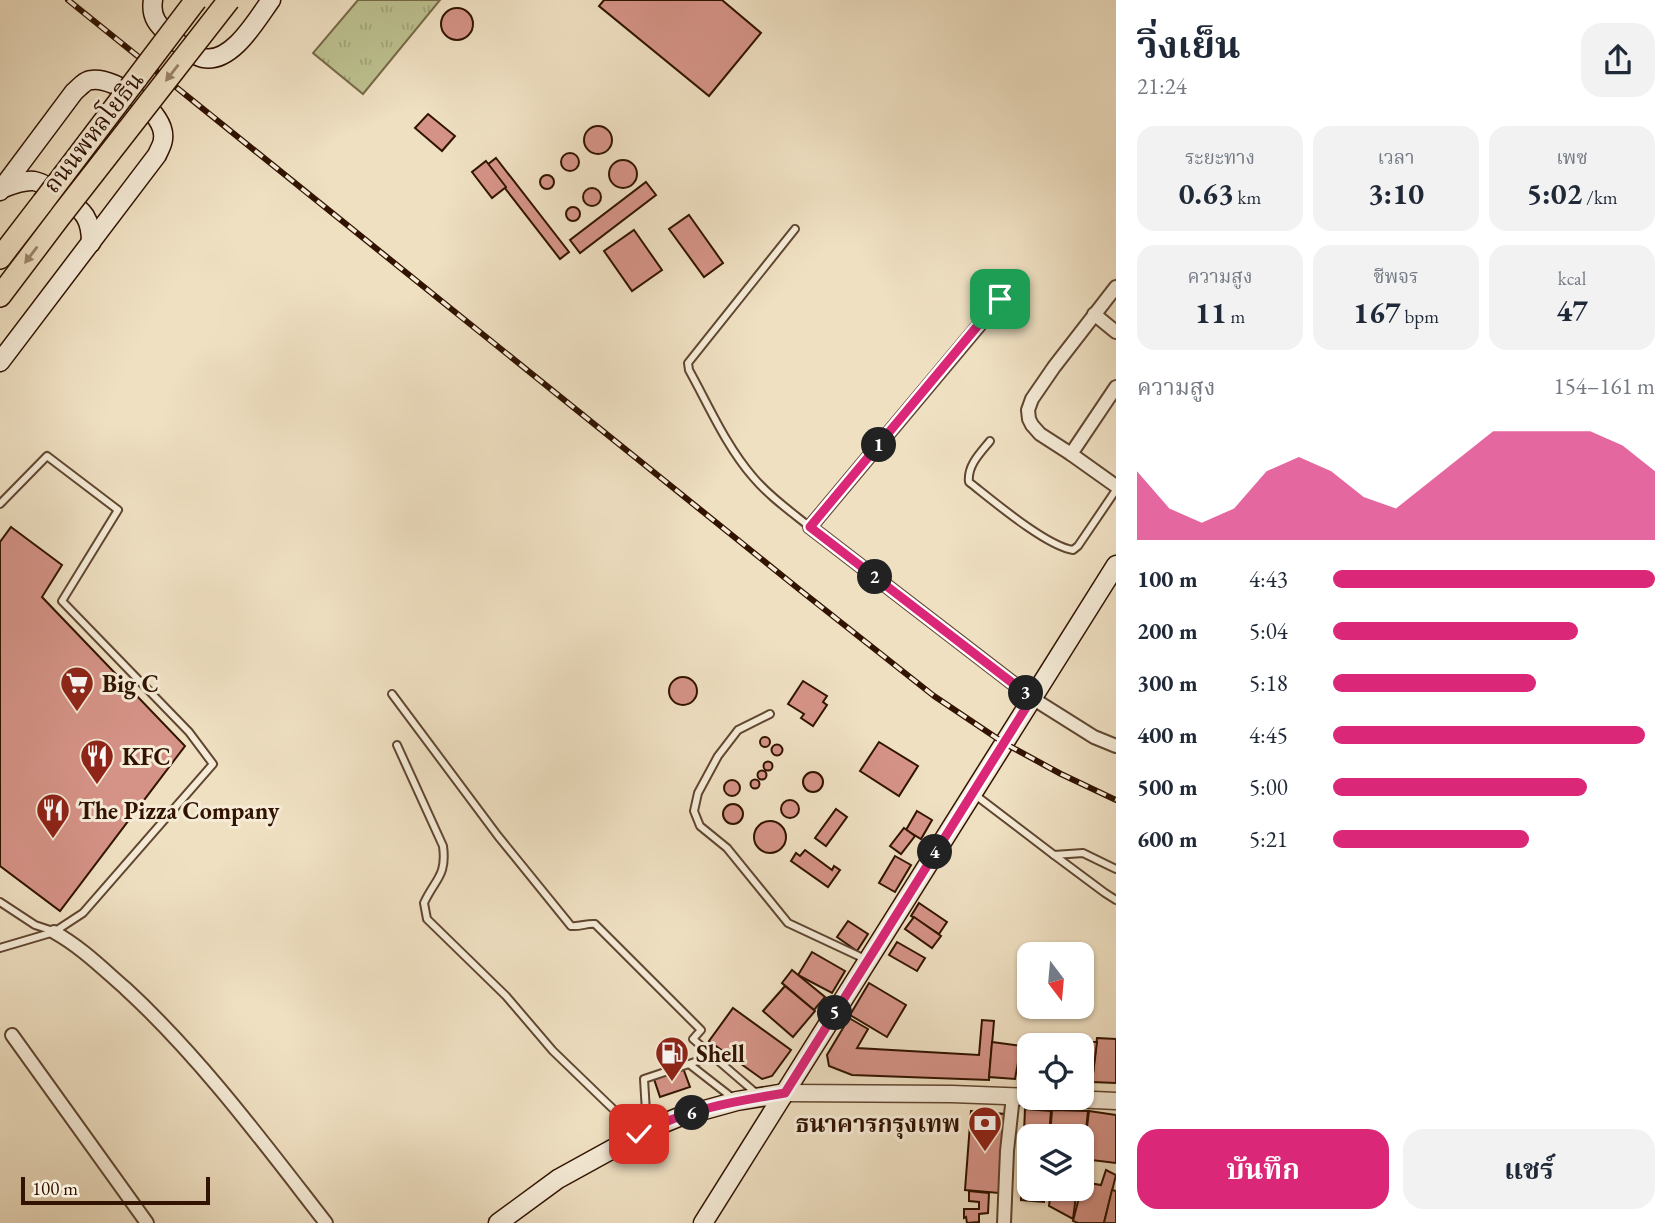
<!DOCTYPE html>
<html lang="th">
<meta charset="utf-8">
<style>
body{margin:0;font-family:"EB Garamond","Noto Serif Thai",serif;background:#f2f2f3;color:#1f2937;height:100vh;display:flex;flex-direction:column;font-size:26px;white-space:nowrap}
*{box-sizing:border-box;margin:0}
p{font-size:23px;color:#747a83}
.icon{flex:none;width:38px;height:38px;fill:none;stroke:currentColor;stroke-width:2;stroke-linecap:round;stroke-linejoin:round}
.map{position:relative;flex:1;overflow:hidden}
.side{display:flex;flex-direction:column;background:#fff;width:560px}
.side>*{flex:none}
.needle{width:46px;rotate:164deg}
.buttons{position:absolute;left:1017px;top:942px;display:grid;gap:14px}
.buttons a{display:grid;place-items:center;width:77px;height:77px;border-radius:14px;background:#fff;box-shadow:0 2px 5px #0004;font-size:35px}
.scale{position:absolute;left:21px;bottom:18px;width:189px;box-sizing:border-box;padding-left:7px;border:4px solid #311300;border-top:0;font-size:19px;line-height:24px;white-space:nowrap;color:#311300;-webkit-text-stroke:5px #f5ebd7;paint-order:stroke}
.pin{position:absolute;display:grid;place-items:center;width:60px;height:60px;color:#fff;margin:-30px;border-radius:14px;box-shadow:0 4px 10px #0006}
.km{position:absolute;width:35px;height:35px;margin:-18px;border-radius:50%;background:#222;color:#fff;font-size:19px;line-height:35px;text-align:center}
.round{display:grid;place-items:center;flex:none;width:74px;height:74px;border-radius:21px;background:#f2f2f3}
.summary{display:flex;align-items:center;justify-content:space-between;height:119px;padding:0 21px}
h1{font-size:38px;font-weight:700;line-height:52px}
.metrics{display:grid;grid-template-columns:repeat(3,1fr);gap:10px;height:119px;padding:7px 21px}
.metrics div{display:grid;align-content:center;border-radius:18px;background:#f2f2f3;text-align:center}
.metrics b{font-size:30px;font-weight:700}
.metrics small{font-size:19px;font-weight:400}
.metrics p{font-size:19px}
.chart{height:196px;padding:14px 21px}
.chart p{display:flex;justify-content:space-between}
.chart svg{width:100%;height:126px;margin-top:7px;fill:#db2777;opacity:.7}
.cta{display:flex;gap:14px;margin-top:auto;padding:14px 21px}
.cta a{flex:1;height:80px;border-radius:21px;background:#db2777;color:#fff;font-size:28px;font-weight:700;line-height:80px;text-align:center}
.cta a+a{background:#f2f2f3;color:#1f2937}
ul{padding:0 21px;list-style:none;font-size:23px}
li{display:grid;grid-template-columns:112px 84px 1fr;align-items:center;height:52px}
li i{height:18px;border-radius:9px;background:#db2777}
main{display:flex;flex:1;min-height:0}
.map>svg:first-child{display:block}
</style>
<main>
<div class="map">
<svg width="1116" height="1223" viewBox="0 0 1116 1223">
<defs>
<pattern id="grass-tufts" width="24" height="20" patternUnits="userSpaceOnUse" patternTransform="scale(1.75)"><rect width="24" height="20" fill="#bdc190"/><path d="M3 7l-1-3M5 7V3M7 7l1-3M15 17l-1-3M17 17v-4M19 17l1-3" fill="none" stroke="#a3a57a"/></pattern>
</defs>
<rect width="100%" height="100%" fill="#efe0c2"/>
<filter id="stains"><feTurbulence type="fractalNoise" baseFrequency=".00286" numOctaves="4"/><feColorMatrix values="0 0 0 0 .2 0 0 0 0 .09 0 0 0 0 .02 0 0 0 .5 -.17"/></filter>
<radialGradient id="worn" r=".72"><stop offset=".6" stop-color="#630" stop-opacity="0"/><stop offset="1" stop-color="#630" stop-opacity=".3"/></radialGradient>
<polygon fill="url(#grass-tufts)" stroke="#776a48" stroke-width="2" points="358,0 440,0 363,94 313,53"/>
<g fill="#d59387" stroke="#311300" stroke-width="2">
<polygon points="604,0 722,0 761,33 709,96 599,6"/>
<circle cx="457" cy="24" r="16"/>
<polygon points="428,114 455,136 442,151 415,128"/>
<circle cx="598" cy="140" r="14"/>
<circle cx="570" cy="162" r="9"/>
<polygon points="496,158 569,252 560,259 487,165"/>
<circle cx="623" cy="174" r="14"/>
<polygon points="486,161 506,187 492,198 472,172"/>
<circle cx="547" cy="182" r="7"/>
<polygon points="646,182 656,195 580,253 570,240"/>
<circle cx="592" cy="197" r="9"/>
<circle cx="573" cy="214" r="7"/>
<polygon points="689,215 723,263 704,277 669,229"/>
<polygon points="634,230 662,270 632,291 604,251"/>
<polygon points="11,527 62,565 42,597 185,746 60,911 0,866 0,542"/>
<circle cx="683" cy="691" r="14"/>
<polygon points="803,681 827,696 823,702 827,705 813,726 801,718 804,714 788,704"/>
<circle cx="765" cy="742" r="5"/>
<polygon points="879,742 918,766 899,796 860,771"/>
<circle cx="777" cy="750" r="5.5"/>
<circle cx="768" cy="766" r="4.5"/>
<circle cx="762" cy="775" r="4.5"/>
<circle cx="813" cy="782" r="10"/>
<circle cx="732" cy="788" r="8"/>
<circle cx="755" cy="784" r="4.5"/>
<circle cx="790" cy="809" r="9"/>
<circle cx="733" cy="814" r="10"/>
<polygon points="836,809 847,817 826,846 815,838"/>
<polygon points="917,811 932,820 921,839 906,830"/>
<circle cx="770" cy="837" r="16"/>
<polygon points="904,828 915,836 901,854 890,846"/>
<polygon points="805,850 832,870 834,866 840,870 828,887 791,861 796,853 800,856"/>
<polygon points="895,856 911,865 895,892 879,883"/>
<polygon points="919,903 947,922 939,934 911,916"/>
<polygon points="914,917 941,936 932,948 905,929"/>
<polygon points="848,921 868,934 857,951 837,937"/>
<polygon points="897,942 925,958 917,971 889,955"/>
<polygon points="812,952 845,971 832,993 798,975"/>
<polygon points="792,970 825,997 814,1010 782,983"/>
<polygon points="869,983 906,1005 887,1037 850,1015"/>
<polygon points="785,986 815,1011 793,1037 763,1011"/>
<polygon points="733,1008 791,1050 772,1076 762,1079 709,1041"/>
<polygon points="849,1018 868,1029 857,1048 979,1055 982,1020 994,1021 989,1080 852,1075 829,1066 827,1055"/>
<polygon points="1029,1037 1056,1039 1055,1045 1029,1045 1029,1077 1026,1077"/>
<polygon points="1097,1038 1116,1039 1116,1083 1092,1082"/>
<polygon points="992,1042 1021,1046 1015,1079 989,1077"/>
<polygon points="1073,1042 1097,1042 1092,1082 1082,1081 1082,1045 1073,1045"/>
<polygon points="683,1068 690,1087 660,1097 654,1079"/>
<polygon points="1025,1109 1051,1111 1049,1136 1029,1136 1029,1188 1045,1188 1044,1202 1021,1200"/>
<polygon points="1052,1110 1088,1111 1083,1159 1082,1159 1082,1136 1050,1136"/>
<polygon points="971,1111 1005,1114 999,1193 965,1190"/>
<polygon points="1089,1111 1116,1115 1116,1163 1083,1159"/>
<polygon points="1106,1170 1116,1175 1104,1223 1078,1223 1073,1221 1083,1182 1101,1185"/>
<polygon points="1051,1188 1077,1188 1073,1219 1049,1206"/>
<polygon points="1112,1190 1116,1191 1116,1223 1104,1223"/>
<polygon points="969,1191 989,1193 988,1213 979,1214 979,1222 967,1223 966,1217 964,1218 964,1209 979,1209 979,1202 969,1201"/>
</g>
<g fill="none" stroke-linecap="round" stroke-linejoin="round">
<g stroke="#604630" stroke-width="10">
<g id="service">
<path d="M795 229 688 363 689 370C709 406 726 446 753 477 769 496 790 511 810 527"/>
<path d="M990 441C980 453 967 466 969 482 992 500 1046 546 1073 550L1078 546 1116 490"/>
<polyline points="0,504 47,456 118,510 62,601 189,732 213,764 83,913 54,932 0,948"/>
<path d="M392 694 498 836 571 926C580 927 587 923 595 924L701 1030 693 1039 757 1094"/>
<polyline points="770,714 738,730 718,756 698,793 694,811 700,826 727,848 788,923 865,959"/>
<path d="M397 745 443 846C447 876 435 879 424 903L427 919 506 996 553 1051 639 1134"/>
<polyline points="974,794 1054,855 1083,853 1116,869"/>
<polyline points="1054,855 1105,893 1116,900"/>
<polyline points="0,902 35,925 53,931"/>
<polyline points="689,1064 712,1056"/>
<polyline points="647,1128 644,1079 689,1064 734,1099"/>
</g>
</g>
<g stroke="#604630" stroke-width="16">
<g id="minor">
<polyline points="1116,287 1054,367 1032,399 1028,410 1029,419 1032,425 1040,434 1071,454 1116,486"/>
<polyline points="1001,299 810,527 1032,698 1094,737 1116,746"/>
<polyline points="1094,314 1116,332"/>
<polyline points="1071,454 1116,387"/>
<path d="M54 932C81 947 102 968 125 988 201 1058 263 1142 326 1223"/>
<polyline points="12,1035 147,1223"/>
<polyline points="1004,1223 1007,1151 1013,1096"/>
</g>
</g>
<g stroke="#604630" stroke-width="19">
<g id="tertiary">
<polyline points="785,1093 952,1094 1029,1097"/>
<polyline points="1031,1097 1116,1101"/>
</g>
</g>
<g stroke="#311300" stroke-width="21">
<g id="secondary">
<path d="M153 0C150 18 159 26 171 37 178 43 194 56 203 58 232 64 257 19 271 0"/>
<path d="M1 189C11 185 22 180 34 181 46 183 78 205 85 216 90 224 91 233 91 243"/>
<path d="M0 191 74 92C80 87 85 80 92 80 116 77 167 113 163 139 163 144 159 150 157 155L0 362"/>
<polyline points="498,1223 558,1179 647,1130 679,1117 737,1101 785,1093"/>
<polyline points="703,1223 1116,565"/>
</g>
</g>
<g stroke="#311300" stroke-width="24">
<g id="trunk">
<polyline points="0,258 43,202"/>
<polyline points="0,296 62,214"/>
</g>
</g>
<use href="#service" stroke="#f5ebd7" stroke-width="6"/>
<use href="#minor" stroke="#f5ebd7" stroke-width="12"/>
<use href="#tertiary" stroke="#f5ebd7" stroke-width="16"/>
<use href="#secondary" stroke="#f5ebd7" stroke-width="18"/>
<use href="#trunk" stroke="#efe0c2" stroke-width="21"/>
<g stroke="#311300" stroke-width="6">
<polyline id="rail" points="68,0 800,590 934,696 1004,743 1061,774 1116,800"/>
</g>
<use href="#rail" stroke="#f5ebd7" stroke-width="3.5" stroke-dasharray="10" stroke-linecap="butt"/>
<g stroke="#311300" stroke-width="24" stroke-linecap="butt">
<g id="trunk-bridge">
<polyline points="43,202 196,0"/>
<polyline points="62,214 229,0"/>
</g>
</g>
<use href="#trunk-bridge" stroke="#efe0c2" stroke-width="21"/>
</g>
<defs><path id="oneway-solid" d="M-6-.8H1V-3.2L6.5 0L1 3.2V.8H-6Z" transform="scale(1.75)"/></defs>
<g fill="#9a846b">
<use href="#oneway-solid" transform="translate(172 73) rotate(128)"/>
<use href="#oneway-solid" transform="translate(31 255) rotate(127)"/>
</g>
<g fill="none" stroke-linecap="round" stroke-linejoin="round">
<g stroke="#fff" stroke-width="14">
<path id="route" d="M639 1134C684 1110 736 1101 785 1093L1032 698 810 527 1000 299"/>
</g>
<use href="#route" stroke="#db2777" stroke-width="9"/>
</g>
<defs>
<g id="supermarket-pin" transform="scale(1.75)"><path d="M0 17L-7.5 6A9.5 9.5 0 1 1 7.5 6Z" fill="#8f2418" stroke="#f5ebd7"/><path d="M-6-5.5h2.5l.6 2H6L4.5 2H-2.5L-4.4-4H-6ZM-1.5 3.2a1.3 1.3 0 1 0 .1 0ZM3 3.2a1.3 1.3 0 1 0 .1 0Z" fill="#fff"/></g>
<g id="restaurant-pin" transform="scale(1.75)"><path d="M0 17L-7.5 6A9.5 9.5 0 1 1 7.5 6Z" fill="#8f2418" stroke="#f5ebd7"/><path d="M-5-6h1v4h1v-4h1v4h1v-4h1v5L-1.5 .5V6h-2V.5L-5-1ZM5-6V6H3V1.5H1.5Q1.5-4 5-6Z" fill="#fff"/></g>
<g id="fuel-pin" transform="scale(1.75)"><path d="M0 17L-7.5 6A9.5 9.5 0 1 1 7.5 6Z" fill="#8f2418" stroke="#f5ebd7"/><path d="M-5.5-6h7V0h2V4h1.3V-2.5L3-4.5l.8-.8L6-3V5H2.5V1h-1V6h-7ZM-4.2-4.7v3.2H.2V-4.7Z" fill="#fff"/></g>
<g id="bank-pin" transform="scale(1.75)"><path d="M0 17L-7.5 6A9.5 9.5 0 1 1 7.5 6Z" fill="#8f2418" stroke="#f5ebd7"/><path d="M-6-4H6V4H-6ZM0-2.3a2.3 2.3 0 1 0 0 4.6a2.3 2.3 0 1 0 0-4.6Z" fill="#fff"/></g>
</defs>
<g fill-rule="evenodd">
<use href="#supermarket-pin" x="77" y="683"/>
<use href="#restaurant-pin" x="97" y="756"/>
<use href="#restaurant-pin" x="53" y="810"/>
<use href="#fuel-pin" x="672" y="1053"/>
<use href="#bank-pin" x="985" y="1123"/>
</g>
<g text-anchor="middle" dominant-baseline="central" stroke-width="6" stroke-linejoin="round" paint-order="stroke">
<g font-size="24" fill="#311300" stroke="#f5ebd7">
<text transform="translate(93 132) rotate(-52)">ถนนพหลโยธิน</text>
</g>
<g font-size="24" font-weight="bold" fill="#311300" stroke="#f5ebd7" text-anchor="start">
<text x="102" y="683">Big C</text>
<text x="122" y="756">KFC</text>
<text x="78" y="810">The Pizza Company</text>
<text x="696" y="1053">Shell</text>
<text x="960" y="1123" text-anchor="end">ธนาคารกรุงเทพ</text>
</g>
</g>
<rect width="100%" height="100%" filter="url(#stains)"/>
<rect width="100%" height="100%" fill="url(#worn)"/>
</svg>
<div class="buttons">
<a><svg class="needle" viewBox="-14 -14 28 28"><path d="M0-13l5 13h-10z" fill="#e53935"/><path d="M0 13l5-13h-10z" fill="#747a83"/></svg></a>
<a><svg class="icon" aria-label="locate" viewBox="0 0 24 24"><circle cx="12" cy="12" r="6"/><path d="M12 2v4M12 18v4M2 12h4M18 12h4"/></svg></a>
<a><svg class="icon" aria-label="layers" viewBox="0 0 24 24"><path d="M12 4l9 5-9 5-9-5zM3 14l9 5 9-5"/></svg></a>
</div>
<div class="scale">100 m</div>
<div class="pin" style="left:1000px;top:299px;background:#1e9e55"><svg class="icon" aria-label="arrive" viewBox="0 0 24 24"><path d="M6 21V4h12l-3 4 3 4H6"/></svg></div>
<div class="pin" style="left:639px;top:1134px;background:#d93025"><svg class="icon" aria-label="check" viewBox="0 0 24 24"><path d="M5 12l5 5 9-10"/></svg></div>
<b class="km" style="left:879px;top:445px">1</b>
<b class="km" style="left:875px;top:577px">2</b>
<b class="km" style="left:1026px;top:693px">3</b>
<b class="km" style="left:935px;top:852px">4</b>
<b class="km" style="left:835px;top:1013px">5</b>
<b class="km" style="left:692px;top:1113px">6</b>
</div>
<section class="side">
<div class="summary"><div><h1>วิ่งเย็น</h1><p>21:24</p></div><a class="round"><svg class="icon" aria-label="share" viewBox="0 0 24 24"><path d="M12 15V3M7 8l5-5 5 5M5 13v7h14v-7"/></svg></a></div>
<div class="metrics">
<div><p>ระยะทาง</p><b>0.63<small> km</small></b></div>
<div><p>เวลา</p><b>3:10</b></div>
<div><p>เพซ</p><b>5:02<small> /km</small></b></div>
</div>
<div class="metrics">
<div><p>ความสูง</p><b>11<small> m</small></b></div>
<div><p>ชีพจร</p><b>167<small> bpm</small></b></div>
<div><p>kcal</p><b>47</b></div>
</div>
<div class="chart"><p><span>ความสูง</span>154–161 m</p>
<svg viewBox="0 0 160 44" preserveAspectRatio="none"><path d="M0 44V20L10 33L20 38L30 33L40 20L50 15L60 20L70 29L80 33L90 24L100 15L110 6L120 6L130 6L140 6L150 11L160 20V44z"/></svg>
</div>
<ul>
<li><b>100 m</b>4:43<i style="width:100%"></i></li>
<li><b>200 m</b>5:04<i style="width:76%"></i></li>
<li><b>300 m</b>5:18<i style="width:63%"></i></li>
<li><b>400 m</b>4:45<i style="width:97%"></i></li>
<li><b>500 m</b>5:00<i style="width:79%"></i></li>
<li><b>600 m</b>5:21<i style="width:61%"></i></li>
</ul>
<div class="cta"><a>บันทึก</a><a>แชร์</a></div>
</section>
</main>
